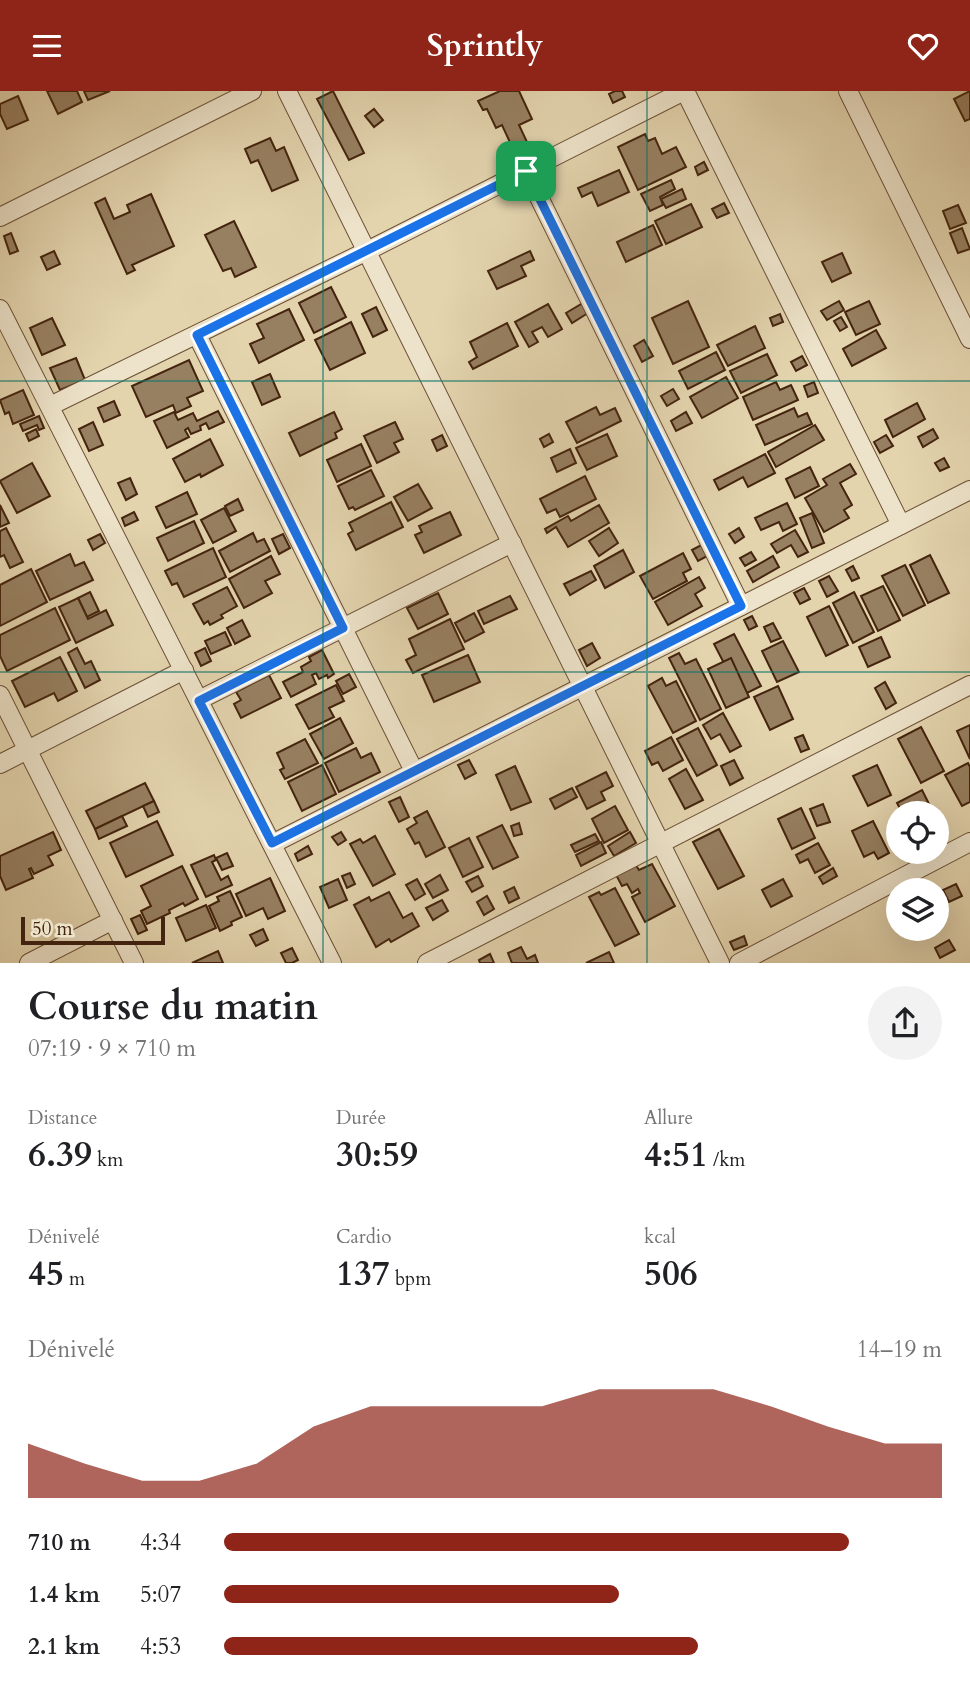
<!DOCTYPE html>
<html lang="fr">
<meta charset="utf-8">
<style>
body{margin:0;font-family:Cardo,serif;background:#f2f2f2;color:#202124;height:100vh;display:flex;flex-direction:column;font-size:26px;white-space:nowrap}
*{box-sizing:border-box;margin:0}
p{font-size:23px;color:#757577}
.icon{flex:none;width:38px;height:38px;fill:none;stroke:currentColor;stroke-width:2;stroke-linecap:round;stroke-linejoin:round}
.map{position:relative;height:872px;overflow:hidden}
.sheet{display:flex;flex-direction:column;background:#fff;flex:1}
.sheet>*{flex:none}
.buttons{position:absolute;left:886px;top:710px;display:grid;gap:14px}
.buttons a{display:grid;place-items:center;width:63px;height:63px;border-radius:50%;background:#fff;box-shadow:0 7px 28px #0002;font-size:35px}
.scale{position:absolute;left:21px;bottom:18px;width:144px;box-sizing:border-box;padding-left:7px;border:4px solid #44240e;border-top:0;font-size:19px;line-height:24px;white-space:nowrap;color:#44240e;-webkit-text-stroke:5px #ede3ca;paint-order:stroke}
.pin{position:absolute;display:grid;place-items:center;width:60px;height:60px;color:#fff;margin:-30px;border-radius:14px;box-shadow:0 4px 10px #0006}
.round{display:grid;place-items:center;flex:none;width:74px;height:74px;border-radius:37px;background:#f2f2f2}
.overview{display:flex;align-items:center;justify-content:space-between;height:119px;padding:0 28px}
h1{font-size:38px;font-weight:600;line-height:52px}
.stats{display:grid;grid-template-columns:repeat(3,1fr);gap:10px;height:119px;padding:7px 28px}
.stats div{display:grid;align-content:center}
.stats b{font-size:35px;font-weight:600}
.stats small{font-size:19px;font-weight:400}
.stats p{font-size:19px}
.chart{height:196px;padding:14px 28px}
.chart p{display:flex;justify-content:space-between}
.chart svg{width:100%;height:126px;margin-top:7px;fill:#8f2418;opacity:.7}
ul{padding:0 28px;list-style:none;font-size:23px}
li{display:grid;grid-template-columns:112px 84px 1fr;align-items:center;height:52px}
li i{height:18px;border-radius:9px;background:#8f2418}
header{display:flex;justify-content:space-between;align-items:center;height:91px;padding:0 28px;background:#8f2418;color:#fff;font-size:32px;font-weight:600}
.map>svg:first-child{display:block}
</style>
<header><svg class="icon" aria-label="menu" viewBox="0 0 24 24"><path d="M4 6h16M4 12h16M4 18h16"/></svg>Sprintly<svg class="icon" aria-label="heart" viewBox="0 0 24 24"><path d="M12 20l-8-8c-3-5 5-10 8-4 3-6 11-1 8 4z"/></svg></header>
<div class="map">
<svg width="970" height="872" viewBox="0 0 970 872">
<rect width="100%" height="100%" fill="#e3d4ae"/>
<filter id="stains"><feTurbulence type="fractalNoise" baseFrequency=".00286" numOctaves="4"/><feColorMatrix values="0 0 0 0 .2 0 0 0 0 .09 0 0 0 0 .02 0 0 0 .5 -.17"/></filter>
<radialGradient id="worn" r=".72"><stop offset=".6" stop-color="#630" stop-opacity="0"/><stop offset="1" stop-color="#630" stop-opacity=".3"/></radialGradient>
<g fill="#978061" stroke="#44240e" stroke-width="2">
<polygon points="47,0 77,0 82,11 58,23"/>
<polygon points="84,0 110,0 88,9"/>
<polygon points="333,0 364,62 349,69 317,8"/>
<polygon points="500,0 519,0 532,28 519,34 527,51 513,58 502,34 496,37 487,18 483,19 478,10"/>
<polygon points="615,0 622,0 625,6 613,12 609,3"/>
<polygon points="970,0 970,28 965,30 954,8"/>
<polygon points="18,5 28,29 7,38 0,23 0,13"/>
<polygon points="374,18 383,29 374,36 365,25"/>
<polygon points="645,43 648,50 655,47 662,63 676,56 686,76 638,99 618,56"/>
<polygon points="270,47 276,60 284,56 298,89 272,100 258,69 251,72 245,58"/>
<polygon points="704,71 708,79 698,84 695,76"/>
<polygon points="619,79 629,101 598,115 592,101 582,106 578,97"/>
<polygon points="671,89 675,98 660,106 663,114 650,120 641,103"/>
<polygon points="682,98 686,108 666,117 661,108"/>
<polygon points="151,103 174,155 132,174 135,179 127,183 95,112 105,107 114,128 130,121 127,114"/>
<polygon points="724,112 729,122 717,127 712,118"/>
<polygon points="691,113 702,136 666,153 655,130"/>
<polygon points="958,114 966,132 950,138 943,120"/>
<polygon points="234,130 256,176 235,186 231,177 223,180 205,144"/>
<polygon points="653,134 662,154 626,171 617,151"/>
<polygon points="962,137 970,158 958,162 950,142"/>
<polygon points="11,142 18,160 10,163 4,145"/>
<polygon points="54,160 60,173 47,179 41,166"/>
<polygon points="530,160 534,169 521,175 526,185 497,198 488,180"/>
<polygon points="842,162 851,182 832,191 822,171"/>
<polygon points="331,196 346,226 314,242 299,212"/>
<polygon points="688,210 709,256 673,273 652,227"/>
<polygon points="839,210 844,219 827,229 821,220"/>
<polygon points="869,210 880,233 856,244 845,221"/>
<polygon points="583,212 588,222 572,232 566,222"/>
<polygon points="548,213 562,238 548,246 542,236 532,241 538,251 529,256 515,231"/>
<polygon points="376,216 387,239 373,246 362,223"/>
<polygon points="289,218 304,249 259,272 250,253 264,247 257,233"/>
<polygon points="780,223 783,231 773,235 770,227"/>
<polygon points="841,226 847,236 840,240 834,230"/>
<polygon points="52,227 65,254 42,264 30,237"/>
<polygon points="351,231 365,262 330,279 315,249"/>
<polygon points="507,232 518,255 473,278 469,271 477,266 470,251"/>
<polygon points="755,235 765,257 728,275 717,254"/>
<polygon points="876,239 886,257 852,275 843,258"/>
<polygon points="644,249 653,265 642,271 634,255"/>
<polygon points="716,261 725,279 688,298 679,280"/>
<polygon points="767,263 777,284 741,302 730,280"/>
<polygon points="802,265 807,274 796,280 791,271"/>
<polygon points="76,267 85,289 60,299 50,277"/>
<polygon points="189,269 203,300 187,307 191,315 176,322 173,314 146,326 132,295"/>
<polygon points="270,283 280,306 262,314 252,291"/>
<polygon points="726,286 738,307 702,327 690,306"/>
<polygon points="776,291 780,299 791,294 798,309 753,329 743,306"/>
<polygon points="814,291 818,302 808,306 804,295"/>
<polygon points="673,298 679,308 667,315 661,305"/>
<polygon points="23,299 34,324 13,333 9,321 5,323 0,309"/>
<polygon points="114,310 120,324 104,331 98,317"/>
<polygon points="917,312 925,328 893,346 885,329"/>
<polygon points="596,316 600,324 615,317 621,330 577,352 566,331"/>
<polygon points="794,317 798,326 807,322 812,333 765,354 756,334"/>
<polygon points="218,320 224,331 209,338 206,332 200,335 201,339 191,343 188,337 185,339 189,346 167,357 154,330 174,321 178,329 193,322 197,330"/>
<polygon points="334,321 342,338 335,342 337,347 300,365 289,342"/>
<polygon points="686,321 692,332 676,340 671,330"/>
<polygon points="39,325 44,337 39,339 37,334 23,340 20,333"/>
<polygon points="93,331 103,354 89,360 79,338"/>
<polygon points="395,331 403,348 394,352 399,361 377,372 364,345"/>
<polygon points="815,334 824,349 776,376 768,361"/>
<polygon points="36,338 39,345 29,350 26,343"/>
<polygon points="933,338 938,347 923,356 918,346"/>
<polygon points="549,343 553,351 544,356 540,348"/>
<polygon points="607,343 617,365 587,379 576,357"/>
<polygon points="442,344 447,355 437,360 432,349"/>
<polygon points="886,344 893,355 880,362 874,351"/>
<polygon points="210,348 223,374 201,386 200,383 185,391 173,368"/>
<polygon points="361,353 371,375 337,391 327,369"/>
<polygon points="570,358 576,372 557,381 551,367"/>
<polygon points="765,363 775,382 748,396 743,386 719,399 714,389"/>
<polygon points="944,367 949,376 940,380 935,372"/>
<polygon points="32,372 50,405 17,422 0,390"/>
<polygon points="850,373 856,383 840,392 852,414 844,419 849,427 824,441 805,407 827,394 823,388"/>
<polygon points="810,376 819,395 795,407 786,388"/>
<polygon points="371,379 384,405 355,419 353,416 349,418 338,395"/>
<polygon points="585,385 596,408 560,426 556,418 547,422 540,408"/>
<polygon points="130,387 137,403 126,409 118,392"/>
<polygon points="418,393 432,417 408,430 394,406"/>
<polygon points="187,401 197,423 166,437 156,416"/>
<polygon points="238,408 243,419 230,425 225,415"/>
<polygon points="391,411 403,436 356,459 348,443 353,440 349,432"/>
<polygon points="787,412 797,433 783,440 779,431 761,439 755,427"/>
<polygon points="0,414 9,432 0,436"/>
<polygon points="599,414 609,432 568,456 556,436 547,442 545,438 568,425 571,430"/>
<polygon points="224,417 236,440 213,452 201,429"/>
<polygon points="134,421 138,429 125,435 122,427"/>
<polygon points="450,421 461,444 424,462 415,444 422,441 419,435"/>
<polygon points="812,422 824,452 812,457 800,427"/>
<polygon points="194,430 204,452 168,470 157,447"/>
<polygon points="6,437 23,471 10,477 4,464 0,466 0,440"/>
<polygon points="609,437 618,452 599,465 589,450"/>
<polygon points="739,437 744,446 735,452 729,443"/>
<polygon points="795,439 808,461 798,466 791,454 777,462 771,453"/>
<polygon points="253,442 257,451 264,448 270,460 230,481 219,460"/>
<polygon points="100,443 105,452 93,459 88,449"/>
<polygon points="283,443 290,457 279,463 272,448"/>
<polygon points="705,452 711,463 698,470 692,459"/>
<polygon points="213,457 226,486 184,506 177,492 172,494 165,480"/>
<polygon points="623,459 634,481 605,497 594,475"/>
<polygon points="751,461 756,469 745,475 740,467"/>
<polygon points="683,462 691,478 683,482 687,490 653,508 640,485"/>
<polygon points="70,463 75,475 84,471 93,489 50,509 36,480"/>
<polygon points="930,464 949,502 928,512 910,474"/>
<polygon points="271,465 280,483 265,490 272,502 244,517 229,488"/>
<polygon points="773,465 779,476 753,491 747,480"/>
<polygon points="905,474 925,514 903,525 882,485"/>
<polygon points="853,475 859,487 852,490 846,479"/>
<polygon points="31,478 47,511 0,535 0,494"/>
<polygon points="591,480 596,489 570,504 564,493"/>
<polygon points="829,485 838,500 827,506 819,490"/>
<polygon points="699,486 705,497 695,503 702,515 668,534 655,511"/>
<polygon points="883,495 900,529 878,540 861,505"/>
<polygon points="227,496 237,515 221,524 223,527 210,534 208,530 204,533 193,513"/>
<polygon points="804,497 810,508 800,513 794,502"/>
<polygon points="90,501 99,520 87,526 78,507"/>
<polygon points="854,501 874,541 853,552 833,512"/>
<polygon points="438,502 448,523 418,538 407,517"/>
<polygon points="510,505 517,518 484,533 478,520"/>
<polygon points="78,507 88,528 106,519 113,534 76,552 59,516"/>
<polygon points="829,515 848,554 826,565 807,526"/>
<polygon points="55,517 70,549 7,580 0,565 0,544"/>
<polygon points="474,522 484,541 465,551 455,532"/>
<polygon points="752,525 757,535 749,539 744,529"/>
<polygon points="450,528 464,558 413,582 406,569 416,564 409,548"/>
<polygon points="242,529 250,545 235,553 227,537"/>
<polygon points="773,532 781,547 771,551 764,536"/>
<polygon points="225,541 231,554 211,563 205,550"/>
<polygon points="734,543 761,595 741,605 714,553"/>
<polygon points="881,546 890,566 868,576 859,556"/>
<polygon points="783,550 799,581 777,591 762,560"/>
<polygon points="592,552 600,567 587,575 579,559"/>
<polygon points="77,557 85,573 91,570 100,589 85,597 68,562"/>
<polygon points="205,557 211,570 201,575 195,562"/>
<polygon points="322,559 334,583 328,587 327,584 319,588 316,582 312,584 316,593 291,606 283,591 303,581 301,576 311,570 309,566"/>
<polygon points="679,562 685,573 696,568 721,618 700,629 669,567"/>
<polygon points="468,564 480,591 434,611 422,584"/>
<polygon points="60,566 77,600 58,610 54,602 25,616 12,590"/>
<polygon points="731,567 749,606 726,617 708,578"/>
<polygon points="349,583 356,596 343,603 336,590"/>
<polygon points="269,584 281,607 241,627 234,613 241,609 236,601"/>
<polygon points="662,587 666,595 676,590 696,630 673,642 648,595"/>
<polygon points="885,591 896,612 886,618 875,597"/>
<polygon points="336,594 344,610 329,617 334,626 309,638 296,614"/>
<polygon points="778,595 793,628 770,639 754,606"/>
<polygon points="723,622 741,655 730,661 720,643 711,648 703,634"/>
<polygon points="340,627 353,652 324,668 310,643"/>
<polygon points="970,634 970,668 957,640"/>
<polygon points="921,636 944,680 921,692 898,648"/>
<polygon points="698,637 717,674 697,685 677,648"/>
<polygon points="803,644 809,658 801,661 795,647"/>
<polygon points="671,646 683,669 663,680 658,671 652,674 645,660"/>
<polygon points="305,648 318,672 285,688 280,679 284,677 277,662"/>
<polygon points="356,657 361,667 371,662 380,681 339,701 325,672"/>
<polygon points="469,669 476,682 465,688 458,674"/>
<polygon points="734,669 743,687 730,694 721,675"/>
<polygon points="968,672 970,676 970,711 962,715 945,684"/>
<polygon points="322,674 336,703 302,720 288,691"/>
<polygon points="877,674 891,704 868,715 853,685"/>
<polygon points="515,675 531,711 511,719 496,684"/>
<polygon points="686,678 703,709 685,718 669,688"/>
<polygon points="606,681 613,695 601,701 605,709 587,718 576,696"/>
<polygon points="145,692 154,710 95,738 86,720"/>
<polygon points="572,697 577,706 555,718 550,708"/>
<polygon points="922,699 934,723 903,723 897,712"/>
<polygon points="400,706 409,726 399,731 389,711"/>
<polygon points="154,710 159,721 148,726 143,715"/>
<polygon points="823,713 830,731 817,735 810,718"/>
<polygon points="615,715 628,739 604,752 592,728"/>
<polygon points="801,717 815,747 792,758 778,728"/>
<polygon points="427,720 445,756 426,766 419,751 415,753 407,738 417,732 414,727"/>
<polygon points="122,725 127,735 99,748 95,738"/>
<polygon points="157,730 173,764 126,786 110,752"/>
<polygon points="873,730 889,762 878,768 874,761 864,766 852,740"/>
<polygon points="519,732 522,743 514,745 511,735"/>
<polygon points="502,734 518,766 493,778 477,746"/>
<polygon points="719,738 744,785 718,798 693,751"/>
<polygon points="53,741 61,759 48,765 53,774 34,783 31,777 29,778 33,787 6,799 0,785 0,765"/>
<polygon points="341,741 346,749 338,754 332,746"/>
<polygon points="630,741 636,752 614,765 608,755"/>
<polygon points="595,743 599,750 575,761 571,754"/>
<polygon points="375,745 395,783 373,795 350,753 360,748 363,752"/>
<polygon points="469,747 483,776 463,786 449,757"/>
<polygon points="601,751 606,762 581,775 576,764"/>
<polygon points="818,752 830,774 815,782 808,768 800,772 796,764"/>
<polygon points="308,755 312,763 298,770 295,763"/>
<polygon points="227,762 233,775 222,779 216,767"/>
<polygon points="214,764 216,769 212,771 221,789 228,785 232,794 206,806 191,774"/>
<polygon points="634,771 639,779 652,773 675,815 645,831 632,806 640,802 638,798 632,802 627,793 622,795 615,782"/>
<polygon points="182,775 198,808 185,815 183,812 169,819 170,822 147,833 141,820 151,815 141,795"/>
<polygon points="833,777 837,785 823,793 819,786"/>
<polygon points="350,782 355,793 347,797 342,785"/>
<polygon points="440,784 448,799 433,807 425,793"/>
<polygon points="478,785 483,795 472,801 466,791"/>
<polygon points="270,787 285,820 268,828 263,817 246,825 236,803"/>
<polygon points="338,788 347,809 329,817 320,796"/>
<polygon points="417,788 425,803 415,809 406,794"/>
<polygon points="783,788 792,805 771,816 762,799"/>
<polygon points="956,793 962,805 949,811 943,799"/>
<polygon points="514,796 519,807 509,812 504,801"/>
<polygon points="615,797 639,843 615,855 589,806 599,801 601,804"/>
<polygon points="230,800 242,826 231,831 232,834 220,840 209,815 219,810 217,806"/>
<polygon points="389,801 403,827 412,822 419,835 391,851 389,848 376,856 354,814 369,806 371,810"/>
<polygon points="487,805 494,818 484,824 477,811"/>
<polygon points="442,809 448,820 433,829 426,817"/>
<polygon points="206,814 216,837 186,850 176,827"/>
<polygon points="140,824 147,839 138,843 131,828"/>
<polygon points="263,838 268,849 256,855 250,844"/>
<polygon points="744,845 747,854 734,859 730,851"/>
<polygon points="949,849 955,859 940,867 935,857"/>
<polygon points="521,856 527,868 535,864 538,872 512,872 508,862"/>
<polygon points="292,857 298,869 292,872 286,872 281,862"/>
<polygon points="218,860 223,872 192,872"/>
<polygon points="609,861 614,872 586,872"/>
<polygon points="490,863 494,872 480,872 479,869"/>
</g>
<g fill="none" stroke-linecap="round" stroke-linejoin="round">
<g stroke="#6c5036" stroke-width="20">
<g id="minor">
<polyline points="287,0 720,872"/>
<polyline points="685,0 901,434"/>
<polyline points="848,0 970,248"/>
<polyline points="526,80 741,515"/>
<polyline points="0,126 252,0"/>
<polyline points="0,218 332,872"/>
<polyline points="197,244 414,680"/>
<polyline points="50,315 367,160 684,0"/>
<polyline points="0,604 134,872"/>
<polyline points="199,609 512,452"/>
<polyline points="0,673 184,579"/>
<polyline points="272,753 970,399"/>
<polyline points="29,872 113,829"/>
<polyline points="427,872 970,594"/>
<polyline points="739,872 970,751"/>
</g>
</g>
<use href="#minor" stroke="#ede3ca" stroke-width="18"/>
</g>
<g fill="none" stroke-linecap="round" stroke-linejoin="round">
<g stroke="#fff" stroke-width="14">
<polygon id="route" points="526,80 741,515 272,752 199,610 343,537 197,244"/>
</g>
<use href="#route" stroke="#1a73e8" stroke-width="9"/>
</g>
<path fill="none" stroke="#0f766e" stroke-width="2" stroke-opacity="0.55" d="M323 0V872M647 0V872M0 290H970M0 581H970"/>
<rect width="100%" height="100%" filter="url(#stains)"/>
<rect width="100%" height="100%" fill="url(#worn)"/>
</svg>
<div class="buttons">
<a><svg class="icon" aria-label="locate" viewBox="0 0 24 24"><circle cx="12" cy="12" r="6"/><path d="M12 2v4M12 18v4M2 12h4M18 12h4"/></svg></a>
<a><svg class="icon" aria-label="layers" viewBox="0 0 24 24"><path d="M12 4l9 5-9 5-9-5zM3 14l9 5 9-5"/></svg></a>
</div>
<div class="scale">50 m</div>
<div class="pin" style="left:526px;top:80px;background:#1e9e55"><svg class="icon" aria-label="arrive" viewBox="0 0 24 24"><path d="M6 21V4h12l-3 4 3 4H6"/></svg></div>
</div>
<section class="sheet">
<div class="overview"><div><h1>Course du matin</h1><p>07:19 · 9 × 710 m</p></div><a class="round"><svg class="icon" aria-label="share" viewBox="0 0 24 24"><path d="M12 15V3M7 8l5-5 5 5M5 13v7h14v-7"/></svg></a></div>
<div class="stats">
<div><p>Distance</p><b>6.39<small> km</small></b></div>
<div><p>Durée</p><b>30:59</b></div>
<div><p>Allure</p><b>4:51<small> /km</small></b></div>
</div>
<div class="stats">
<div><p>Dénivelé</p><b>45<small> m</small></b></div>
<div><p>Cardio</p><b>137<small> bpm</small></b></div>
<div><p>kcal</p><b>506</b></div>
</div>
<div class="chart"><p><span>Dénivelé</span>14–19 m</p>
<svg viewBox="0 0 160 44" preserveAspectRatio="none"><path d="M0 44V25L10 32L20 38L30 38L40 32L50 19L60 12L70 12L80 12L90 12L100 6L110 6L120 6L130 12L140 19L150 25L160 25V44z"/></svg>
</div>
<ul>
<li><b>710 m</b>4:34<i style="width:87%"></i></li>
<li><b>1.4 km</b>5:07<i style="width:55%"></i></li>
<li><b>2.1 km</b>4:53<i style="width:66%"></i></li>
</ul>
</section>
